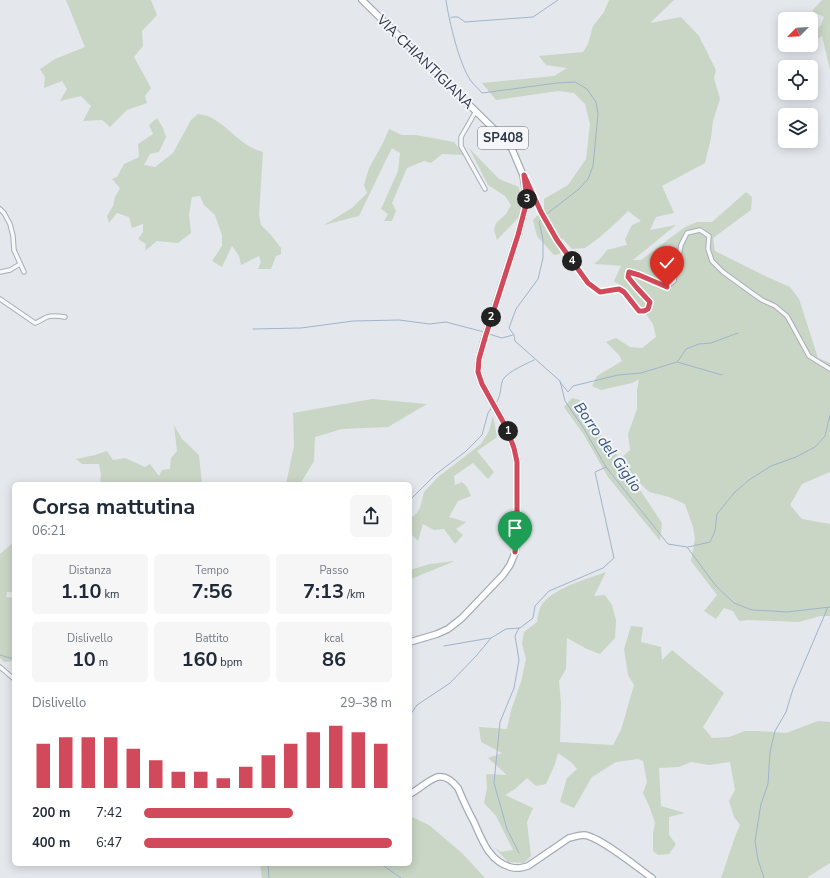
<!DOCTYPE html>
<html lang="it">
<meta charset="utf-8">
<style>
body{margin:0;font-family:"Nunito Sans",sans-serif;background:#f6f6f7;color:#1f2937;height:100vh;display:flex;flex-direction:column;font-size:15px;white-space:nowrap}
*{box-sizing:border-box;margin:0}
p{font-size:13px;color:#747a83}
.icon{flex:none;width:22px;height:22px;fill:none;stroke:currentColor;stroke-width:2;stroke-linecap:round;stroke-linejoin:round}
.map{position:relative;flex:1;overflow:hidden}
.details{position:absolute;left:12px;top:482px;width:400px;height:384px;display:flex;flex-direction:column;background:#fff;border-radius:6px;box-shadow:0 2px 10px #0003}
.details>*{flex:none}
.needle{width:26px;rotate:246deg}
.controls{position:absolute;left:778px;top:12px;display:grid;gap:8px}
.controls a{display:grid;place-items:center;width:40px;height:40px;border-radius:6px;background:#fff;box-shadow:0 2px 10px #0003;font-size:20px}
.pin{position:absolute;display:grid;place-items:center;width:34px;height:34px;color:#fff;margin:-41px -17px;border-radius:50% 50% 50% 0;rotate:-45deg;box-shadow:0 0 4px #0007}
.pin .icon{rotate:45deg}
.km{position:absolute;width:20px;height:20px;margin:-10px;border-radius:50%;background:#222;color:#fff;font-size:11px;line-height:20px;text-align:center}
.round{display:grid;place-items:center;flex:none;width:42px;height:42px;border-radius:6px;background:#f6f6f7}
.head{display:flex;align-items:center;justify-content:space-between;height:68px;padding:0 20px}
h1{font-size:22px;font-weight:700;line-height:30px}
.stats{display:grid;grid-template-columns:repeat(3,1fr);gap:6px;height:68px;padding:4px 20px}
.stats div{display:grid;align-content:center;border-radius:6px;background:#f6f6f7;text-align:center}
.stats b{font-size:20px;font-weight:700}
.stats small{font-size:11px;font-weight:400}
.stats p{font-size:11px}
.chart{height:112px;padding:8px 20px}
.chart p{display:flex;justify-content:space-between}
.chart svg{width:100%;height:72px;margin-top:4px;stroke:#d1495b;stroke-width:6}
ul{padding:0 20px;list-style:none;font-size:13px}
li{display:grid;grid-template-columns:64px 48px 1fr;align-items:center;height:30px}
li i{height:10px;border-radius:5px;background:#d1495b}
.map>svg:first-child{display:block}
</style>
<div class="map">
<svg width="830" height="878" viewBox="0 0 830 878">
<rect width="100%" height="100%" fill="#e4e7ec"/>
<g fill="#c9d6c5">
<polygon points="66,0 151,0 157,15 142,31 143,46 134,57 151,88 145,96 147,103 127,110 110,127 102,120 83,121 91,106 81,96 60,101 67,89 62,81 44,88 45,77 40,69 55,59 85,47"/>
<polygon points="609,0 674,0 650,23 681,17 699,36 716,70 714,78 720,99 713,121 711,138 705,163 662,186 674,213 656,217 650,230 676,225 633,260 641,260 685,227 697,222 712,222 746,192 752,197 751,210 713,238 715,251 765,276 790,287 799,299 818,358 830,363 830,472 802,484 790,505 802,519 830,524 830,616 820,616 799,622 748,620 739,621 733,611 724,608 716,619 704,611 717,595 691,561 695,539 693,527 685,504 669,497 649,492 632,475 638,487 662,523 660,541 608,477 584,435 564,407 572,398 580,400 583,414 620,459 630,450 628,434 637,409 637,390 639,379 632,383 601,390 592,386 597,376 622,361 619,355 606,342 616,338 630,347 642,348 656,337 653,324 641,307 626,289 614,281 621,266 611,265 594,264 600,259 607,250 627,245 625,239 632,225 641,221 628,211 618,221 600,237 585,248 572,249 562,238 560,254 554,255 537,236 533,220 544,209 544,199 568,185 586,159 590,124 585,104 574,93 558,91 496,100 482,83 554,76 567,68 546,65 539,56 583,52 588,44 593,26 604,12"/>
<polygon points="822,0 830,0 830,70 822,36 811,42 811,35 821,25 824,17 812,11"/>
<path d="M198 114C202 115 207 115 210 117 230 127 240 146 263 152L259 215 261 225 271 235 281 248V254L276 256 271 269H258L261 262 259 256 241 265 239 256 232 246 222 267 212 261 222 246V235L215 215 204 205 200 196 192 197 189 214 191 233 178 243 157 241 145 251 146 244 138 239 143 232V224L132 228 129 217 117 213 109 223 107 216 113 206 115 197 120 188 112 179 117 177 124 164 139 157 138 144 153 134 149 125 157 118 163 128 166 137 159 152 150 154 144 165 155 167 173 153 191 120Z"/>
<polygon points="389,129 402,135 416,135 454,142 464,155 442,154 431,163 424,161 407,168 392,203 396,211 392,221 384,221 388,214 381,209 398,171 400,153 392,148 384,164 359,216 324,225 352,208 367,193 364,185 369,168 383,143"/>
<polygon points="469,148 499,179 519,187 522,207 520,216 497,240 494,230 496,223 506,214 511,205 505,196 488,185"/>
<polygon points="372,399 427,404 388,427 342,429 315,437 314,461 300,484 286,484 294,446 293,413"/>
<polygon points="493,416 497,437 477,451 494,472 488,479 473,463 454,476 455,485 462,482 467,487 471,496 458,501 449,517 466,522 456,529 463,535 455,544 444,529 434,530 423,524 418,541 412,535 410,537 410,519 417,513 420,508 424,492 438,477 481,444 489,431"/>
<polygon points="174,425 182,439 199,455 202,484 100,484 101,474 99,464 82,464 76,459 95,455 107,451 113,460 125,458 145,467 150,464 159,476 162,470 170,469 171,458 177,451"/>
<polygon points="14,542 14,592 7,592 6,597 14,598 14,661 4,662 0,658 0,554"/>
<polygon points="455,561 411,579 410,582 410,570 430,564"/>
<path d="M606 572 594 596 605 595 612 605 616 620 615 638 600 654 587 649 567 638 566 669 559 681 561 703 560 742 613 745 621 730 634 685 628 675 624 649 631 626 643 627 641 642 661 647 662 660 672 650 724 693 703 727 712 738 729 737 745 731H758L786 733 818 721 830 722V863L808 877V878H721L736 834 740 825 734 817 729 801 735 790 730 762 709 765 691 762 679 767 659 768 661 806 685 813 669 817V835L676 844 669 854 658 855 653 851V833L655 823 650 808 643 793 647 782 643 761 638 759 616 762 592 777 574 808 560 802 567 778 577 769 571 762 558 753 555 764 546 784 536 786 527 778 515 789 505 795 533 808 527 822 531 856 524 863 508 862 494 847 501 852 513 850 496 816 484 803 487 788 486 774 507 775 488 758 502 753 481 742 479 727 507 729 511 710 521 682 526 659 522 644 524 632 537 622C538 615 539 607 544 602 557 587 587 579 606 572Z"/>
<polygon points="410,816 429,825 463,854 485,878 262,878 260,864 410,864"/>
</g>
<g fill="none" stroke-linecap="round" stroke-linejoin="round">
<g stroke="#9fb4cc" stroke-width="1">
<path d="M446 0C449 21 459 64 471 81 474 85 479 89 482 93L490 92 557 83 575 82 587 89 596 102 598 114 593 166 588 179 579 189 548 213 539 222 543 239V258L538 279 516 309 509 328 514 335 515 341 560 381 565 401 583 427 606 467 668 544 687 547 716 586 734 603 752 610 772 611 787 612 830 607"/>
<polyline points="451,18 452,17 458,17 465,22 533,17 558,0"/>
<polyline points="253,329 301,328 353,321 399,320 430,324 446,322 484,332"/>
<polyline points="489,334 502,338 513,335"/>
<polyline points="678,361 686,349 699,344 711,343 738,333"/>
<polyline points="560,382 568,392 573,386 618,375 641,373 677,362 722,375"/>
<path d="M496 403C501 396 500 390 502 382 504 373 526 364 534 360"/>
<polyline points="410,500 436,474 465,452 482,435 488,413 492,407"/>
<polyline points="688,547 710,542 715,531 717,514 734,493 749,480 771,466 796,457 815,447 825,436 830,415"/>
<polyline points="444,646 490,638"/>
<polyline points="0,655 10,658 14,658"/>
<polyline points="410,715 417,705 450,683 477,655 491,638 506,629 520,628 533,618 535,606 549,591 603,568 614,558 595,472 606,467"/>
<polyline points="519,853 507,829 494,783 500,722 514,688 519,660 515,636 519,628"/>
<polyline points="268,864 269,878"/>
<polyline points="381,864 401,878"/>
<polyline points="764,878 758,860 755,841 761,804 768,784 770,752 775,731 786,712 793,689 828,607"/>
</g>
<g stroke="#a9aeb7" stroke-width="5.5">
<g id="minor">
<polyline points="476,111 461,137 461,146 485,189"/>
<polyline points="525,178 541,212 557,240 588,283 600,292 619,289 624,292 639,311 644,311 648,309 650,302 637,288 628,277 629,272 639,275 667,287 674,281 681,245 687,233 700,230 709,236 708,249 712,261 723,272 752,293 762,300 775,306 787,316 809,356 830,369"/>
<polyline points="0,209 4,213 10,224 13,236 14,250 24,272"/>
<polyline points="0,272 10,270 20,264"/>
<path d="M0 299 35 323C39 322 44 318 47 317 52 315 59 316 65 317"/>
<polyline points="0,667 14,679"/>
</g>
</g>
<g stroke="#a3abb8" stroke-width="8">
<g id="primary">
<polyline points="362,0 499,134 512,149 523,175 527,201 518,235 485,337 479,359 478,372 482,384 506,427 514,448 517,462 517,536 515,553 510,565 503,575 462,618 448,629 437,634 410,642"/>
<path d="M410 794C429 784 439 764 458 788 463 800 468 811 474 822 482 840 489 861 510 867 517 869 521 868 528 866L569 838C574 837 579 835 584 835 599 836 638 868 652 878"/>
</g>
</g>
<use href="#minor" stroke="#f7f8fa" stroke-width="3.5"/>
<use href="#primary" stroke="#fff" stroke-width="5.5"/>
</g>
<g fill="none" stroke-linecap="round" stroke-linejoin="round">
<g stroke="#fff" stroke-width="8">
<polyline id="route" points="515,552 517,536 517,462 514,448 506,427 482,384 478,372 479,359 485,338 518,235 527,201 524,175 541,212 557,240 588,283 600,292 619,289 624,292 639,311 644,311 648,309 650,302 637,288 628,277 629,272 639,275 667,287"/>
</g>
<use href="#route" stroke="#d1495b" stroke-width="5"/>
</g>
<g text-anchor="middle" dominant-baseline="central" stroke-width="4" stroke-linejoin="round" paint-order="stroke">
<rect fill="#f4f6f9" stroke="#676e7b" stroke-width="1" x="478" y="127" width="50" height="22" rx="3"/>
<g font-size="13" font-weight="bold" fill="#2b3445">
<text x="503" y="138">SP408</text>
</g>
<g font-size="14" fill="#2b3445" stroke="#f4f6f9">
<text transform="translate(425 62) rotate(44)">VIA CHIANTIGIANA</text>
</g>
<g font-size="15" font-style="italic" fill="#34527a" stroke="#f4f6f9">
<text transform="translate(608 447) rotate(55)">Borro del Giglio</text>
</g>
</g>
</svg>
<div class="controls">
<a><svg class="needle" viewBox="-14 -14 28 28"><path d="M0-13l5 13h-10z" fill="#e53935"/><path d="M0 13l5-13h-10z" fill="#747a83"/></svg></a>
<a><svg class="icon" aria-label="locate" viewBox="0 0 24 24"><circle cx="12" cy="12" r="6"/><path d="M12 2v4M12 18v4M2 12h4M18 12h4"/></svg></a>
<a><svg class="icon" aria-label="layers" viewBox="0 0 24 24"><path d="M12 4l9 5-9 5-9-5zM3 14l9 5 9-5"/></svg></a>
</div>
<div class="pin" style="left:515px;top:552px;background:#1e9e55"><svg class="icon" aria-label="arrive" viewBox="0 0 24 24"><path d="M6 21V4h12l-3 4 3 4H6"/></svg></div>
<div class="pin" style="left:667px;top:287px;background:#d93025"><svg class="icon" aria-label="check" viewBox="0 0 24 24"><path d="M5 12l5 5 9-10"/></svg></div>
<b class="km" style="left:508px;top:431px">1</b>
<b class="km" style="left:491px;top:317px">2</b>
<b class="km" style="left:527px;top:199px">3</b>
<b class="km" style="left:572px;top:261px">4</b>
<section class="details">
<div class="head"><div><h1>Corsa mattutina</h1><p>06:21</p></div><a class="round"><svg class="icon" aria-label="share" viewBox="0 0 24 24"><path d="M12 15V3M7 8l5-5 5 5M5 13v7h14v-7"/></svg></a></div>
<div class="stats">
<div><p>Distanza</p><b>1.10<small> km</small></b></div>
<div><p>Tempo</p><b>7:56</b></div>
<div><p>Passo</p><b>7:13<small> /km</small></b></div>
</div>
<div class="stats">
<div><p>Dislivello</p><b>10<small> m</small></b></div>
<div><p>Battito</p><b>160<small> bpm</small></b></div>
<div><p>kcal</p><b>86</b></div>
</div>
<div class="chart"><p><span>Dislivello</span>29–38 m</p>
<svg viewBox="0 0 160 44" preserveAspectRatio="none"><path d="M5 44V17M15 44V13M25 44V13M35 44V13M45 44V20M55 44V27M65 44V34M75 44V34M85 44V38M95 44V31M105 44V24M115 44V17M125 44V10M135 44V6M145 44V10M155 44V17"/></svg>
</div>
<ul>
<li><b>200 m</b>7:42<i style="width:60%"></i></li>
<li><b>400 m</b>6:47<i style="width:100%"></i></li>
</ul>
</section>
</div>
